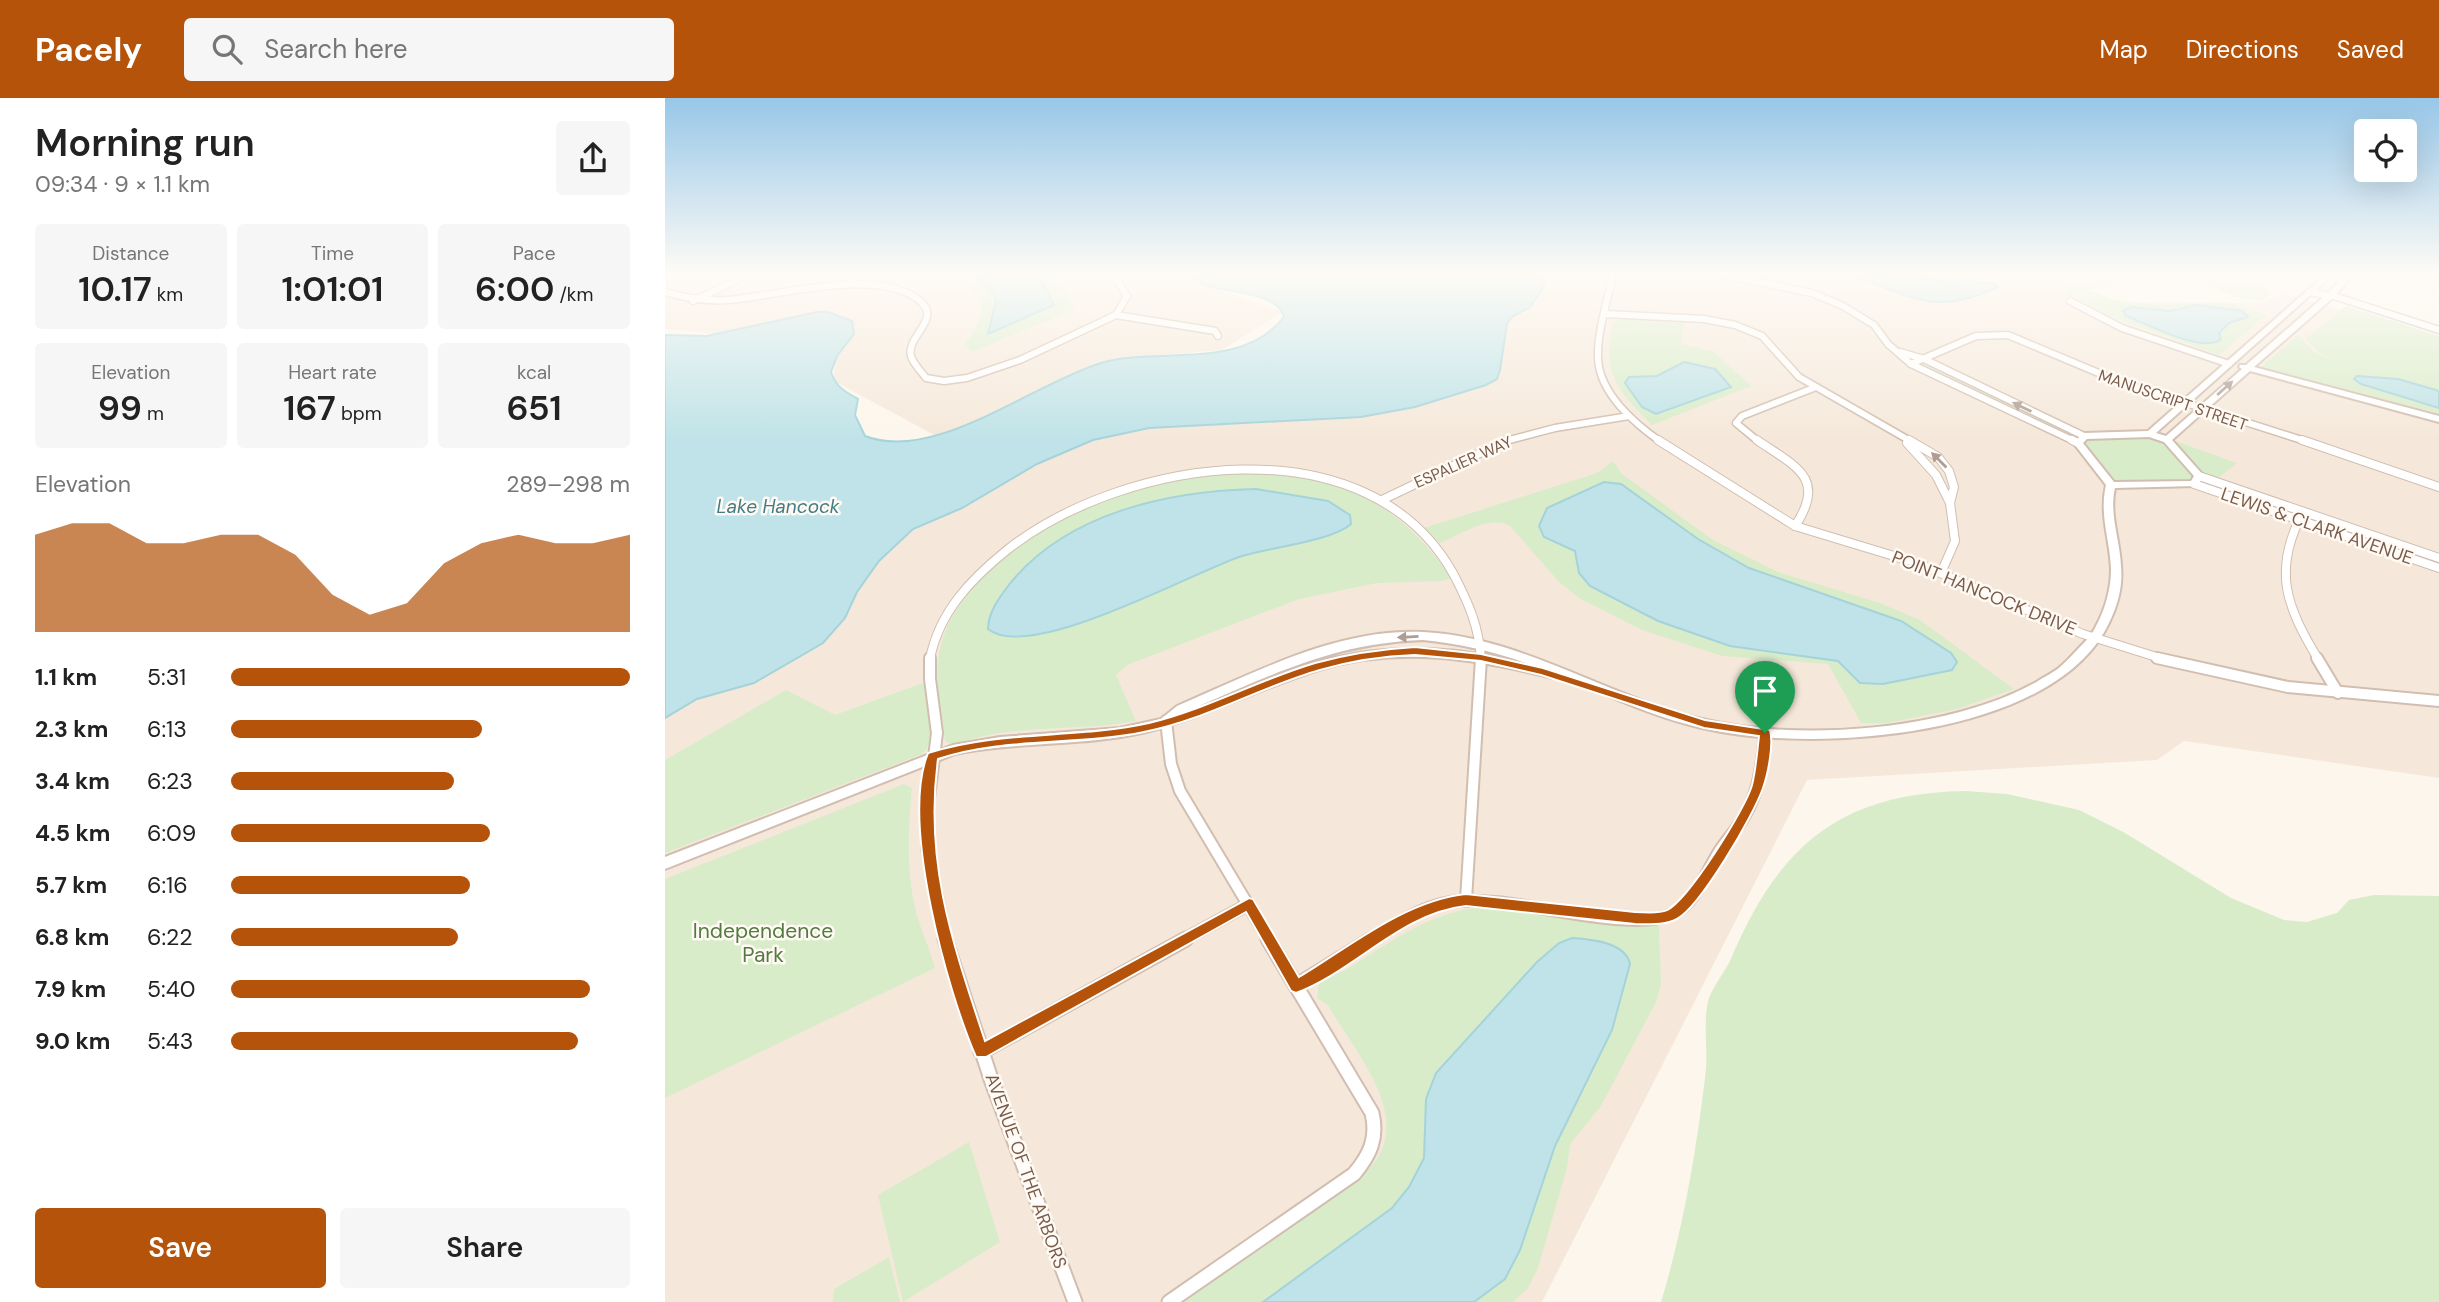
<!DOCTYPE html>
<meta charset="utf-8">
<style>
body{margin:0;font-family:"DM Sans",sans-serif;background:#f6f6f6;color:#222;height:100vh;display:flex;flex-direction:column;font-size:26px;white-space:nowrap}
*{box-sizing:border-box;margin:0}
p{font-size:23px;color:#767676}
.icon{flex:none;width:38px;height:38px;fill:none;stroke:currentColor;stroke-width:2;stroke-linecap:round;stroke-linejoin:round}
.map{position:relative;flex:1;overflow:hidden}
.side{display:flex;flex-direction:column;background:#fff;width:665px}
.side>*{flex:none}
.buttons{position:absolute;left:1689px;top:21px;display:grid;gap:14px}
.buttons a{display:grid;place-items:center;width:63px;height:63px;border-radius:7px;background:#fff;box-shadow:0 7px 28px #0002;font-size:35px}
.pin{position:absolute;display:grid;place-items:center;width:60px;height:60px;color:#fff;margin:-72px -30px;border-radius:50% 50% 50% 0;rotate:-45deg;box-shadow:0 0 7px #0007}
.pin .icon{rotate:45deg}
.round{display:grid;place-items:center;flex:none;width:74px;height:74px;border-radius:7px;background:#f6f6f6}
.headline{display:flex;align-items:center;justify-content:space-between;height:119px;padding:0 35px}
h1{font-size:38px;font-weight:600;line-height:52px}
.stats{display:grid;grid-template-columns:repeat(3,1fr);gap:10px;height:119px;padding:7px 35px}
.stats div{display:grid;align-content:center;border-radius:7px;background:#f6f6f6;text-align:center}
.stats b{font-size:35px;font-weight:600}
.stats small{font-size:19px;font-weight:400}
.stats p{font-size:19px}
.chart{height:196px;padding:14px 35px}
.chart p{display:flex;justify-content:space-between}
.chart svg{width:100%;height:126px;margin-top:7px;fill:#b45309;opacity:.7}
.action{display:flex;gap:14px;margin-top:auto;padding:14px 35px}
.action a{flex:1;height:80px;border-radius:7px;background:#b45309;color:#fff;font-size:28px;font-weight:600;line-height:80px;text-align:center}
.action a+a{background:#f6f6f6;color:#222}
ul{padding:0 35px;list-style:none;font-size:23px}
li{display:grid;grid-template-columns:112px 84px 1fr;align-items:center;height:52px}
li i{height:18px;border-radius:9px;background:#b45309}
header{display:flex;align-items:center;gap:42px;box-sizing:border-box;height:98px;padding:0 35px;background:#b45309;color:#fff}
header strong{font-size:33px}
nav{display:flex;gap:38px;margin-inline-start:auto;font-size:24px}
.search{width:490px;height:63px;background:#f6f6f6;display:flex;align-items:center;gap:18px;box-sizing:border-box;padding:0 24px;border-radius:7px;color:#767676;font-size:26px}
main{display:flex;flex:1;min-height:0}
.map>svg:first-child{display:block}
</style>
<header>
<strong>Pacely</strong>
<div class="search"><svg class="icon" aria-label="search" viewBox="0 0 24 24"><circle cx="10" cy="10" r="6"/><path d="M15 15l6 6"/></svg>Search here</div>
<nav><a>Map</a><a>Directions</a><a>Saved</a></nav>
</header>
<main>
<section class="side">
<div class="headline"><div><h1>Morning run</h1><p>09:34 · 9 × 1.1 km</p></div><a class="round"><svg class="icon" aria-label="share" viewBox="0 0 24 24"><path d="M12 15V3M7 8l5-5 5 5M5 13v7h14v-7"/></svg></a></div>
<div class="stats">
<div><p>Distance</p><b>10.17<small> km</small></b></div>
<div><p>Time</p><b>1:01:01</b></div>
<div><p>Pace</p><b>6:00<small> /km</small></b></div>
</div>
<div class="stats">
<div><p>Elevation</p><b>99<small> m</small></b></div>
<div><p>Heart rate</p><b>167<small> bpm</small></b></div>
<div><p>kcal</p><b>651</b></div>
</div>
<div class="chart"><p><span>Elevation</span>289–298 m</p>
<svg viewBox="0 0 160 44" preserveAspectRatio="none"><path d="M0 44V10L10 6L20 6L30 13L40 13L50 10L60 10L70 17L80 31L90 38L100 34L110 20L120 13L130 10L140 13L150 13L160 10V44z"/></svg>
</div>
<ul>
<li><b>1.1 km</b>5:31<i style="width:100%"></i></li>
<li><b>2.3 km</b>6:13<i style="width:63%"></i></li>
<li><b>3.4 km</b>6:23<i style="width:56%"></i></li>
<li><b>4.5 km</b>6:09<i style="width:65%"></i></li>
<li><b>5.7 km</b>6:16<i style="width:60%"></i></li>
<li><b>6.8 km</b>6:22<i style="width:57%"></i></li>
<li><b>7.9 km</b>5:40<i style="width:90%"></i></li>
<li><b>9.0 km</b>5:43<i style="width:87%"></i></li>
</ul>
<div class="action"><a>Save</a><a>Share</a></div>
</section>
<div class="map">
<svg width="1774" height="1204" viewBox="0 0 1774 1204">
<rect width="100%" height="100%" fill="#fdf6ec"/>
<g fill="#f5e8da">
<polygon points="0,175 523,175 545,189 617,214 557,252 486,258 273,339 169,283 172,216 53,236 0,231"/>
<polygon points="740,175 1249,175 1279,180 1366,176 1437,204 1595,205 1618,195 1680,213 1774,284 1774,680 1519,643 1492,662 1142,682 877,1204 0,1204 0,500 425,309 745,255"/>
</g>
<g fill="#d8ecc9">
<path d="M289 175H393L409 211 307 254 299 246C311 233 324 211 310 195 303 187 294 183 289 175Z"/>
<polygon points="1381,175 1562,175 1601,189 1606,197 1595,203 1569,198 1525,178 1467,181 1422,192 1450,202 1495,207 1559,204 1601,217 1554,257 1439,216 1410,198 1395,197 1404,191 1391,188"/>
<polygon points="1681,208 1774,238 1774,316 1596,269 1633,237 1650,255 1675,264 1654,255 1641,241"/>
<path d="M955 221 1020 225 1016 246 1048 253 1086 288 987 327C951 291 937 275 948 224Z"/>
<polygon points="1257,264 1404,333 1406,336 1254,266"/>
<polygon points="1487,339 1499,345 1528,377 1527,382 1452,383 1444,378 1419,344 1422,341"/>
<polygon points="1507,342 1572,365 1552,381 1535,375 1534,370"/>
<path d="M948 363 957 376 1048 442 1113 474 1215 505 1255 522 1349 591 1292 611 1222 625H1196L1163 566 1057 558 977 532 914 500 894 484 845 428C826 416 794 437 775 445L759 430 932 375Z"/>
<path d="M565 373C669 378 723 392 787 480L777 483 712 485 634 501 462 567 451 577 471 623C416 634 340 625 290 647L280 643C278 617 270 589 273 564 282 474 397 410 475 388 504 380 535 378 565 373Z"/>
<path d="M258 585C261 604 275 642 257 656L0 755V662L121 592 170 617Z"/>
<path d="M239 686 247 690C243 732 241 773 251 814 256 833 265 851 270 870L0 1000V781Z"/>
<path d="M1301 693 1342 696 1414 712 1460 735 1566 800 1619 822 1642 824 1672 815 1684 802 1709 797 1774 798V1204H996C1018 1132 1031 1054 1040 980 1044 955 1037 924 1044 900 1049 887 1059 875 1065 863 1113 749 1173 695 1301 693Z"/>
<path d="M825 809 972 827 993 825 994 829 996 887 991 904 936 1008 905 1046 902 1070 873 1170 863 1190 848 1204H519L696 1078C758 1027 691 957 663 907L652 900 654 885C661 877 672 877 682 871 728 843 769 810 825 809Z"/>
<polygon points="304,1044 335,1144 238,1204 213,1097"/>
<polygon points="224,1159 235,1204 168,1204 169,1191"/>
</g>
<g fill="#bfe3e8" stroke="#a5d3da" stroke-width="2">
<polygon points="306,175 372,175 389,207 323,236 331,204 328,194"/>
<path d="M521 175H876L880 187 865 209 847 219 842 225 835 272 832 281 821 287 750 309 696 319 484 330 428 342 372 366 297 410 248 431 214 463 192 494 180 520 158 545 89 585 32 601 0 620V237L42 238 152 214H163L187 223 189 236 172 258 166 274C171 289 180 294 193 301L190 317 200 338C268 365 367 287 433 266 492 247 575 275 619 219 609 186 540 200 521 175Z"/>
<path d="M1179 175H1243L1275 184 1329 185 1333 189C1264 221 1244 195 1179 175Z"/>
<path d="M1531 207 1577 213 1583 219 1564 225 1554 235 1556 241C1538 256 1482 226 1461 218L1458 213 1467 209 1505 213Z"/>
<polygon points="1019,264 1050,271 1066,289 991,316 977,309 960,285 964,279 992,278"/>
<polygon points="1692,278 1733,281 1771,292 1774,294 1774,310 1696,286 1689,281"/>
<polygon points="939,384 956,386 1033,441 1084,470 1236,523 1286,555 1292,564 1287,572 1218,586 1195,585 1173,563 1065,548 993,523 925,488 914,475 910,453 879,439 874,428 882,410"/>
<path d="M591 391 663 403 685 417 686 426C668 443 600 450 574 459 525 476 364 565 323 531 323 515 334 500 343 488 400 415 503 393 591 391Z"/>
<path d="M907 840C925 841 961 844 965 866L947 932 890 1048 855 1152 840 1181 809 1204H598L727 1110 744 1089 759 1060 761 1001 771 975 872 864 894 845Z"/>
</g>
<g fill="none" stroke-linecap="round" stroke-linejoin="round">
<g stroke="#d1beb0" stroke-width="9">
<g id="minor-far3">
<path d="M948 175C943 202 932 233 933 260 934 295 970 326 996 344"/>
<polyline points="1050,175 1147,195 1178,208 1209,227 1223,246 1246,266 1411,344"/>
<polyline points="180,187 203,175"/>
<path d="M0 194C21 200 41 204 64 202 113 198 219 167 257 205 275 222 241 239 246 258 248 266 256 273 261 280L279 283 302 280 355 262 451 217 462 198 448 175"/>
<polyline points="1644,194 1672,199 1774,232"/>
<polyline points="28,203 87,175"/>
<polyline points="1405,203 1457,230 1564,266"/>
<polyline points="941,216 1039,221 1070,227 1097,238 1134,279 1247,344"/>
<polyline points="451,217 550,233 553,238"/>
<polyline points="1235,254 1259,261 1419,338"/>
<polyline points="1246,266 1311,238 1343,237 1455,284 1643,344"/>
<polyline points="837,344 890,330 964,318"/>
<polyline points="1094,344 1071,325 1077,318 1151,289"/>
</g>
</g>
<g stroke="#d1beb0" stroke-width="10">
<g id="minor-far2">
<polyline points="993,342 1130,428 1252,465 1418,536 1498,561"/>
<path d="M1092 342C1129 368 1163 379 1130 428"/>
<polyline points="1244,342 1273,359 1284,373 1289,389 1285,405 1290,443 1276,475"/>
<polyline points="1407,342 1413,345"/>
<polyline points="1637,342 1774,389"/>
<polyline points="1242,345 1271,377 1285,405"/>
<polyline points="1534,378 1774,460"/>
<polyline points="1529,386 1774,470"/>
<polyline points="717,402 842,342"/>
<path d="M1637 416C1607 474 1622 509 1653 561"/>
<path d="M265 561C274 514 306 481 342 452 460 359 704 322 789 477 804 506 814 529 816 561"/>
</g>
</g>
<g stroke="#d1beb0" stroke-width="14">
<g id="minor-far1">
<polyline points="265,560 265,581 272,635 263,707 262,750 281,842"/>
<polyline points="1492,560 1623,589 1774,603"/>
<polyline points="1652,560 1673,595"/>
<polyline points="501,623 506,666 515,693 604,842"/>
<polyline points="801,802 816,560"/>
<polyline points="518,842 584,806"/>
<path d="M704 842C728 828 757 808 786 804 846 795 960 837 1008 816 1031 805 1042 772 1055 752 1063 740 1073 730 1080 717 1095 692 1097 663 1100 635"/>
</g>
</g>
<g stroke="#d1beb0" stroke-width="17">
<g id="minor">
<polyline points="280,841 327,984 410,1204"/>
<polyline points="631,888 707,841"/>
<polyline points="316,954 521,841"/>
<path d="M504 1204 689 1076C705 1057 713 1040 707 1015L603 841"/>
</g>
</g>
<g stroke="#d1beb0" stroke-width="4">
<path id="tertiary" d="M1662 175H1670L1491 335 1501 338 1577 271 1574 269 1575 267H1581L1663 195 1683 175H1690L1669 199 1589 269 1774 318V324L1585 273 1507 342 1539 378 1532 388 1450 390C1444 417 1455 441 1456 468 1458 488 1453 507 1444 525 1389 641 1146 656 1037 630 987 619 941 596 893 577L888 580C812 561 734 548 657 571 597 589 541 619 481 634 418 649 353 643 290 656L0 771V759L288 647 335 639 455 630 496 621 512 608C589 575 672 530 758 534 858 539 942 599 1037 621 1134 644 1286 633 1373 583 1380 578 1390 574 1396 568 1402 563 1407 557 1412 552 1419 545 1426 538 1430 530 1440 512 1446 491 1446 471 1445 442 1434 417 1441 387L1410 347V343L1419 335 1483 333ZM1484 339 1499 344 1529 378 1526 383 1449 384 1418 345 1422 341ZM758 542C795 546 829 553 863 566 793 548 720 544 650 565 610 577 573 595 534 608 611 575 671 545 758 542Z"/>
</g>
<use href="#minor-far3" stroke="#fff" stroke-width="6"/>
<use href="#minor-far2" stroke="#fff" stroke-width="8"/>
<use href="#minor-far1" stroke="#fff" stroke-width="10"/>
<use href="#minor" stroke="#fff" stroke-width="13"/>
<use href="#tertiary" fill="#fff" fill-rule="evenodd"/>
</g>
<defs><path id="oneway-solid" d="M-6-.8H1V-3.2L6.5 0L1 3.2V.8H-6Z" transform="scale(1.75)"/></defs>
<g fill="#af9d94">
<use href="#oneway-solid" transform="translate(1560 290) rotate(-42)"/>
<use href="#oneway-solid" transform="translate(1357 309) rotate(-154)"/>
<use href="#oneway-solid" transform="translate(1274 362) rotate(-135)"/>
<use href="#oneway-solid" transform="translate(743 539) rotate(177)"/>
</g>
<linearGradient id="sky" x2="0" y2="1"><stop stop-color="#97c7e8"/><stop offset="0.51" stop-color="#fefbf6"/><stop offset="1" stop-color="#fefbf6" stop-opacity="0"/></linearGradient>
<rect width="1774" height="343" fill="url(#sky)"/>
<path fill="#b45309" stroke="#fff" stroke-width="2" fill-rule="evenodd" d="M750 549 816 556 878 570 1040 622 1105 632C1109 646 1103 676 1098 690 1089 717 1035 809 1012 821 999 828 984 826 970 826L801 808C736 815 690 873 631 895L626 893 581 814 321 959H311C282 892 235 724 263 655 335 632 411 641 484 625 542 611 593 582 650 565 683 556 716 551 750 549ZM750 557 816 563 876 577 1039 630 1094 638C1092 654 1091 671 1087 687 1081 710 1023 802 1002 812 993 816 980 814 970 814L801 796C741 802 684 849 634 879L588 801 584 800 320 943C288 846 259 765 273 661 339 639 411 648 479 634 541 622 595 589 655 572 686 563 718 558 750 557Z"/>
<g text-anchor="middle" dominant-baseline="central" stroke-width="5" stroke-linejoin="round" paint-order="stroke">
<g font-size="16" fill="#7a5c4d" stroke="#fffaf3">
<text transform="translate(1508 302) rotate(19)">MANUSCRIPT STREET</text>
<text transform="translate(798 364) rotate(-24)">ESPALIER WAY</text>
</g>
<g font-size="18" fill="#7a5c4d" stroke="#fffaf3">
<text transform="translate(1652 428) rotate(19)">LEWIS &amp; CLARK AVENUE</text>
<text transform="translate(1319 495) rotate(22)">POINT HANCOCK DRIVE</text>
<text transform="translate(361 1073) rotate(70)">AVENUE OF THE ARBORS</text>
</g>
<g font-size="19" font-style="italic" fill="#437c86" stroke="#fffaf3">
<text x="113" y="408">Lake Hancock</text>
</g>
<g font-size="21" fill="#537a41" stroke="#fffaf3">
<text x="98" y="833">Independence<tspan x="98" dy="24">Park</tspan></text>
</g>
</g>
</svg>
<div class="buttons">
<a><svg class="icon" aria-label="locate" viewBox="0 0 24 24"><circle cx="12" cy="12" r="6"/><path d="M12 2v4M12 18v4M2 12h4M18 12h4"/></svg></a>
</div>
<div class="pin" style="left:1100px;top:635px;background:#1e9e55"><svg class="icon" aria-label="arrive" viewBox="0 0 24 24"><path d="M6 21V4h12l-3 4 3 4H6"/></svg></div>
</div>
</main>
